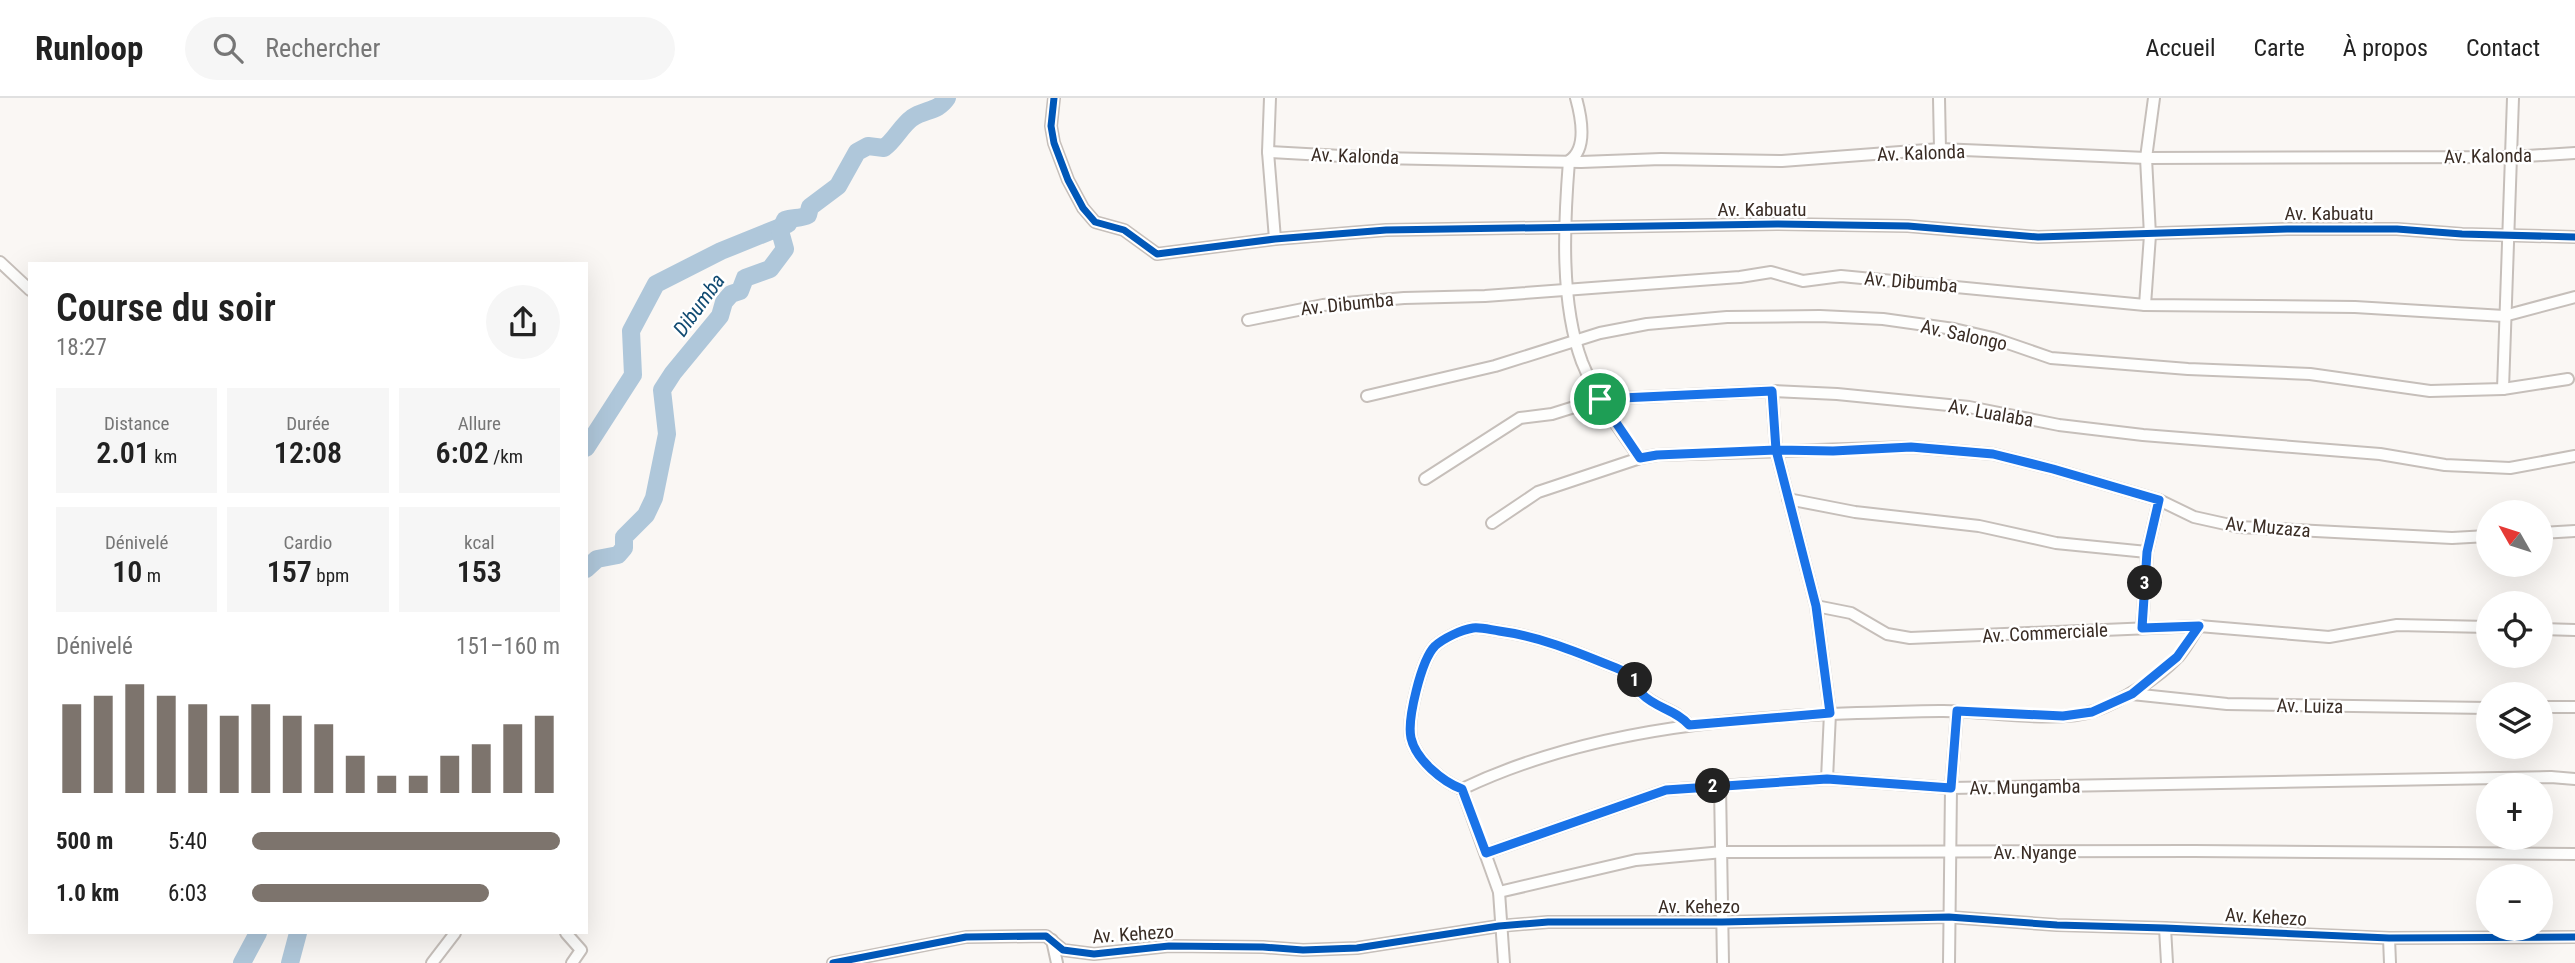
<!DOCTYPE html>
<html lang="fr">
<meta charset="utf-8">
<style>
body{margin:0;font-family:"Roboto Condensed",sans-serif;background:#f6f6f6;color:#222;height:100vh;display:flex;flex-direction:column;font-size:26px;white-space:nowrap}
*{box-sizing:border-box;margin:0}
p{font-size:23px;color:#767676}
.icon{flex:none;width:38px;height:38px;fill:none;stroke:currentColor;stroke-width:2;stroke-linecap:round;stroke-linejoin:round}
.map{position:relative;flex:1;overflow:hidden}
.panel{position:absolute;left:28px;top:164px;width:560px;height:672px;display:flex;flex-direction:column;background:#fff;border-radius:0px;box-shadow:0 7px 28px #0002}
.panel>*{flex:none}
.needle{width:46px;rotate:309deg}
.buttons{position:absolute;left:2476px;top:402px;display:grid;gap:14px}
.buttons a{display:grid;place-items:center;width:77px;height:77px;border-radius:50%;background:#fff;box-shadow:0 7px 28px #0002;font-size:35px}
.pin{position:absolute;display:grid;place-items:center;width:60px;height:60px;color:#fff;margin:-30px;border:4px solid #fff;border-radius:50%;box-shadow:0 2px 7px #0007}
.km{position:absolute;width:35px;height:35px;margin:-18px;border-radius:50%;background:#222;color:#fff;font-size:19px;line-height:35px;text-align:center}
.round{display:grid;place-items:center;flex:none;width:74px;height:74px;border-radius:37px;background:#f6f6f6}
.head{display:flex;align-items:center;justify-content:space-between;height:119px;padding:0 28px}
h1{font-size:38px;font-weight:600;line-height:52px}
.figures{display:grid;grid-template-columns:repeat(3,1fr);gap:10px;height:119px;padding:7px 28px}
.figures div{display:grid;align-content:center;border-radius:0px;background:#f6f6f6;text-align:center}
.figures b{font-size:30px;font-weight:600}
.figures small{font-size:19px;font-weight:400}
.figures p{font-size:19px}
.chart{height:196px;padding:14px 28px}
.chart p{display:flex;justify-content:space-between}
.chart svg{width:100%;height:126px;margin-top:7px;stroke:#7d746d;stroke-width:6}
ul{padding:0 28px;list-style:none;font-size:23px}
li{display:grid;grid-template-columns:112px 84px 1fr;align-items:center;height:52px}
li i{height:18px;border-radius:9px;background:#7d746d}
header{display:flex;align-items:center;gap:42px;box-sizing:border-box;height:98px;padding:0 35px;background:#fff;border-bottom:2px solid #e0e0e0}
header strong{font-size:33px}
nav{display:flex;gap:38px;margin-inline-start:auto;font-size:24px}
.search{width:490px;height:63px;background:#f6f6f6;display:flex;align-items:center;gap:18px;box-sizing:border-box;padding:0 24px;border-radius:38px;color:#767676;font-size:26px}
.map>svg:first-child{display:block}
</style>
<header>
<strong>Runloop</strong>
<div class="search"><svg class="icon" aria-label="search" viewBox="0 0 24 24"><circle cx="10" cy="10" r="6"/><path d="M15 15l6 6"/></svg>Rechercher</div>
<nav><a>Accueil</a><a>Carte</a><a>À propos</a><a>Contact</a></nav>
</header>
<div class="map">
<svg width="2575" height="865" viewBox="0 0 2575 865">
<rect width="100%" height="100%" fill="#faf7f4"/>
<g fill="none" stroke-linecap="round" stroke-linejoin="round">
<g stroke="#afc7da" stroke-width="18">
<polyline points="586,350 633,277 631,233 656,186 721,153 788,126"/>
<path d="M586 471 597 461 618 457 624 450V439L646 417 654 400 667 336 662 292 673 275 720 218 724 204 731 196 740 193 745 180 770 171 785 151 780 133 785 122C793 119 801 121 808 117L810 109 838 88 857 54 868 48 884 50C895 42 901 28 912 20 925 11 938 14 947 0"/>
<polyline points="242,865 258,835"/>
<polyline points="290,865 298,835"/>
</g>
<g stroke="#c6bfba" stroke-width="14">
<g id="minor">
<polyline points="1054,0 1051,28 1054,45 1068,82 1083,110 1095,124 1124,132 1157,156 1275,141 1386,132 1777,126 1908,128 2038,139 2287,131 2397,131 2462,136 2575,139"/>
<polyline points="1270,0 1268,54 1275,141"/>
<path d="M1576 0C1581 18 1588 51 1569 63 1564 125 1560 205 1582 264 1596 299 1618 330 1640 360"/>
<polyline points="1939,0 1940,51"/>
<polyline points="1268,54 1378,60 1581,64 1661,61 1782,63 1940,51 2146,60 2511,59 2575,55"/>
<polyline points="0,164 30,192"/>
<polyline points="2145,207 2150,137 2146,60 2154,0"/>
<polyline points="1248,222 1323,207 1404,200 1485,198 1740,179 1771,174 1803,183 1841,178 2145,207 2355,209 2504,218 2575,199"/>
<polyline points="2503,291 2513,0"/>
<polyline points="1772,293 1776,352 1816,508 1830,615 1827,681"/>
<polyline points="1367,298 1495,268 1600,235 1647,226 1727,219 1820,218 1883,221 1954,231 1993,240 2051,260 2188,271 2310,276 2430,293 2503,291 2568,281"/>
<polyline points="1425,381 1520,320 1552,316 1600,301 1772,293 1837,296 1969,309 2059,327 2143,337 2380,356 2445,367 2510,370 2575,358"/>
<polyline points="1788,401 1855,414 1979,428 2056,445 2147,454"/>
<polyline points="1492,425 1538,394 1640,360 1657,357 1911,349 1993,356 2053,371 2159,402 2194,419 2239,429 2452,440 2488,438"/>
<polyline points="2541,435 2575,433"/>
<polyline points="1816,508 1851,515 1887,536 1910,540 2199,528 2329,539 2397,527 2488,529"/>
<polyline points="2142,530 2147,454 2159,402"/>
<polyline points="2541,531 2575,532"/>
<polyline points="2132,596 2227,606 2488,610"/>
<polyline points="2541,609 2575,609"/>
<path d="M1689 627C1677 612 1656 610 1642 596 1634 588 1638 581 1626 574 1584 557 1544 539 1499 533 1491 532 1481 529 1473 530 1461 532 1444 540 1435 548 1421 562 1407 622 1411 640 1416 662 1443 684 1462 691 1608 621 1782 616 1940 613 1984 612 2055 626 2094 613 2122 603 2157 581 2178 559 2186 550 2192 538 2199 528"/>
<polyline points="1720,688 1723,865"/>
<polyline points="1462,691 1499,794 1504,865"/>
<polyline points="1486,755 1666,692 1720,688 1827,681 1951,690 2551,679 2575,681"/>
<polyline points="1499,794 1636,762 1723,754 2194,753 2575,756"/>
<polyline points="2165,830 2167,865"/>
<polyline points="566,835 581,852 572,865"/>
<polyline points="2389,840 2390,865"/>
<polyline points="1052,842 1057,865"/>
<polyline points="432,865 455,835"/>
<polyline points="833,865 966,839 1046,838 1063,852 1094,856 1169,848 1263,849 1303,852 1357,850 1499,828 1548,824 1722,824 1949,819 2057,827 2165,830 2389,840 2575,839"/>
<polyline points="1949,865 1951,690 1957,613"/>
</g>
</g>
<use href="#minor" stroke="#fefefd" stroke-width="10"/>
<g stroke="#fff" stroke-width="11">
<g id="cycleway">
<polyline points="1054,0 1051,28 1054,45 1068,82 1083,110 1095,124 1124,132 1157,156 1275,141 1386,132 1777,126 1908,128 2038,139 2287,131 2397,131 2462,136 2575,139"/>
<polyline points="833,865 966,839 1046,838 1063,852 1094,856 1169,848 1263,849 1303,852 1357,850 1499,828 1548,824 1722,824 1949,819 2057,827 2165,830 2389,840 2575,839"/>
</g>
</g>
<use href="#cycleway" stroke="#0057b8" stroke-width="7"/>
</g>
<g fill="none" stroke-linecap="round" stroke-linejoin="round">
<g stroke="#fff" stroke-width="14">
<path id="route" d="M1600 301 1640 360 1657 357 1776 352 1816 508 1830 615 1689 627C1677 612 1655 610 1642 596 1633 588 1639 581 1626 574 1584 557 1544 539 1499 533 1491 532 1481 529 1473 530 1461 532 1444 540 1435 548 1421 562 1407 622 1411 640 1416 662 1443 684 1462 691L1486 755 1666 692 1827 681 1951 690 1957 613 2063 618 2092 614 2132 596 2177 559 2199 528 2142 530 2147 454 2159 402 2053 371 1993 356 1911 349 1833 353 1776 352 1772 293 1600 301"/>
</g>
<use href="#route" stroke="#1a73e8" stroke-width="9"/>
</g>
<g text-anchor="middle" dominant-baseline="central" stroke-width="5" stroke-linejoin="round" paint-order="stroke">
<g font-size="19" fill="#3a2d25" stroke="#fff">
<text transform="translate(1921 55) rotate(-2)">Av. Kalonda</text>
<text transform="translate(1355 58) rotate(2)">Av. Kalonda</text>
<text transform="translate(2488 58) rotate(-1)">Av. Kalonda</text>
<text x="1762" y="111">Av. Kabuatu</text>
<text x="2329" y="115">Av. Kabuatu</text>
<text transform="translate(1911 184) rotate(5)">Av. Dibumba</text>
<text transform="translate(1347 206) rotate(-6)">Av. Dibumba</text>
<text transform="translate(1964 237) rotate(12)">Av. Salongo</text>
<text transform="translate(1991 315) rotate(10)">Av. Lualaba</text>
<text transform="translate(2268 429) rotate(5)">Av. Muzaza</text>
<text transform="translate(2045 535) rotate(-3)">Av. Commerciale</text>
<text transform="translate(2310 608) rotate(1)">Av. Luiza</text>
<text transform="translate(2025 689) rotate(-1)">Av. Mungamba</text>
<text x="2035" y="754">Av. Nyange</text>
<text x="1699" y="808">Av. Kehezo</text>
<text transform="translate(2266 819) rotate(3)">Av. Kehezo</text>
<text transform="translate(1133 836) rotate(-4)">Av. Kehezo</text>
</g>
<g font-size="21" font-style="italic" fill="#114b72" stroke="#fff">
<text transform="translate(699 207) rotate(-54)">Dibumba</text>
</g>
</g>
</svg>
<div class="buttons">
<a><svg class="needle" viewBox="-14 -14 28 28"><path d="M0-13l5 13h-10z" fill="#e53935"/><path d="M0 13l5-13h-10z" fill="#767676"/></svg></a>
<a><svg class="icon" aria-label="locate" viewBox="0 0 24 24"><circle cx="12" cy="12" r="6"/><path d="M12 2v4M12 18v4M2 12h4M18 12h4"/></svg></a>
<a><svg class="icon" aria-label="layers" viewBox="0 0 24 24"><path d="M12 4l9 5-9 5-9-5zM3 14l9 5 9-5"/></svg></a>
<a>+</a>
<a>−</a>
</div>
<div class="pin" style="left:1600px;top:301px;background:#1e9e55"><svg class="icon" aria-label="arrive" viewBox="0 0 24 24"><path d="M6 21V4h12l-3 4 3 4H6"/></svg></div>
<b class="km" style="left:1635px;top:582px">1</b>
<b class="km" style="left:1713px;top:688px">2</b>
<b class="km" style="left:2145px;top:485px">3</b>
<section class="panel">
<div class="head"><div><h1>Course du soir</h1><p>18:27</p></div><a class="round"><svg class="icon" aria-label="share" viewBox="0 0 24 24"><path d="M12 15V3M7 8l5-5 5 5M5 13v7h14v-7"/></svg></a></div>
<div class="figures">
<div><p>Distance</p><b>2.01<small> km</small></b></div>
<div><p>Durée</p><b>12:08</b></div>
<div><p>Allure</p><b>6:02<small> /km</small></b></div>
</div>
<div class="figures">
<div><p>Dénivelé</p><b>10<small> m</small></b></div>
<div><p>Cardio</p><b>157<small> bpm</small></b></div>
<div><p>kcal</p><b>153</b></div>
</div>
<div class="chart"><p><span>Dénivelé</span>151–160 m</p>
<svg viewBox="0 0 160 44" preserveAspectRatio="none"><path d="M5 44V13M15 44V10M25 44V6M35 44V10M45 44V13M55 44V17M65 44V13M75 44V17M85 44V20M95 44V31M105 44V38M115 44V38M125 44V31M135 44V27M145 44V20M155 44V17"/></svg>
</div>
<ul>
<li><b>500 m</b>5:40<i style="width:100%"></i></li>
<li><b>1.0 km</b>6:03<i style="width:77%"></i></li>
</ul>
</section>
</div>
